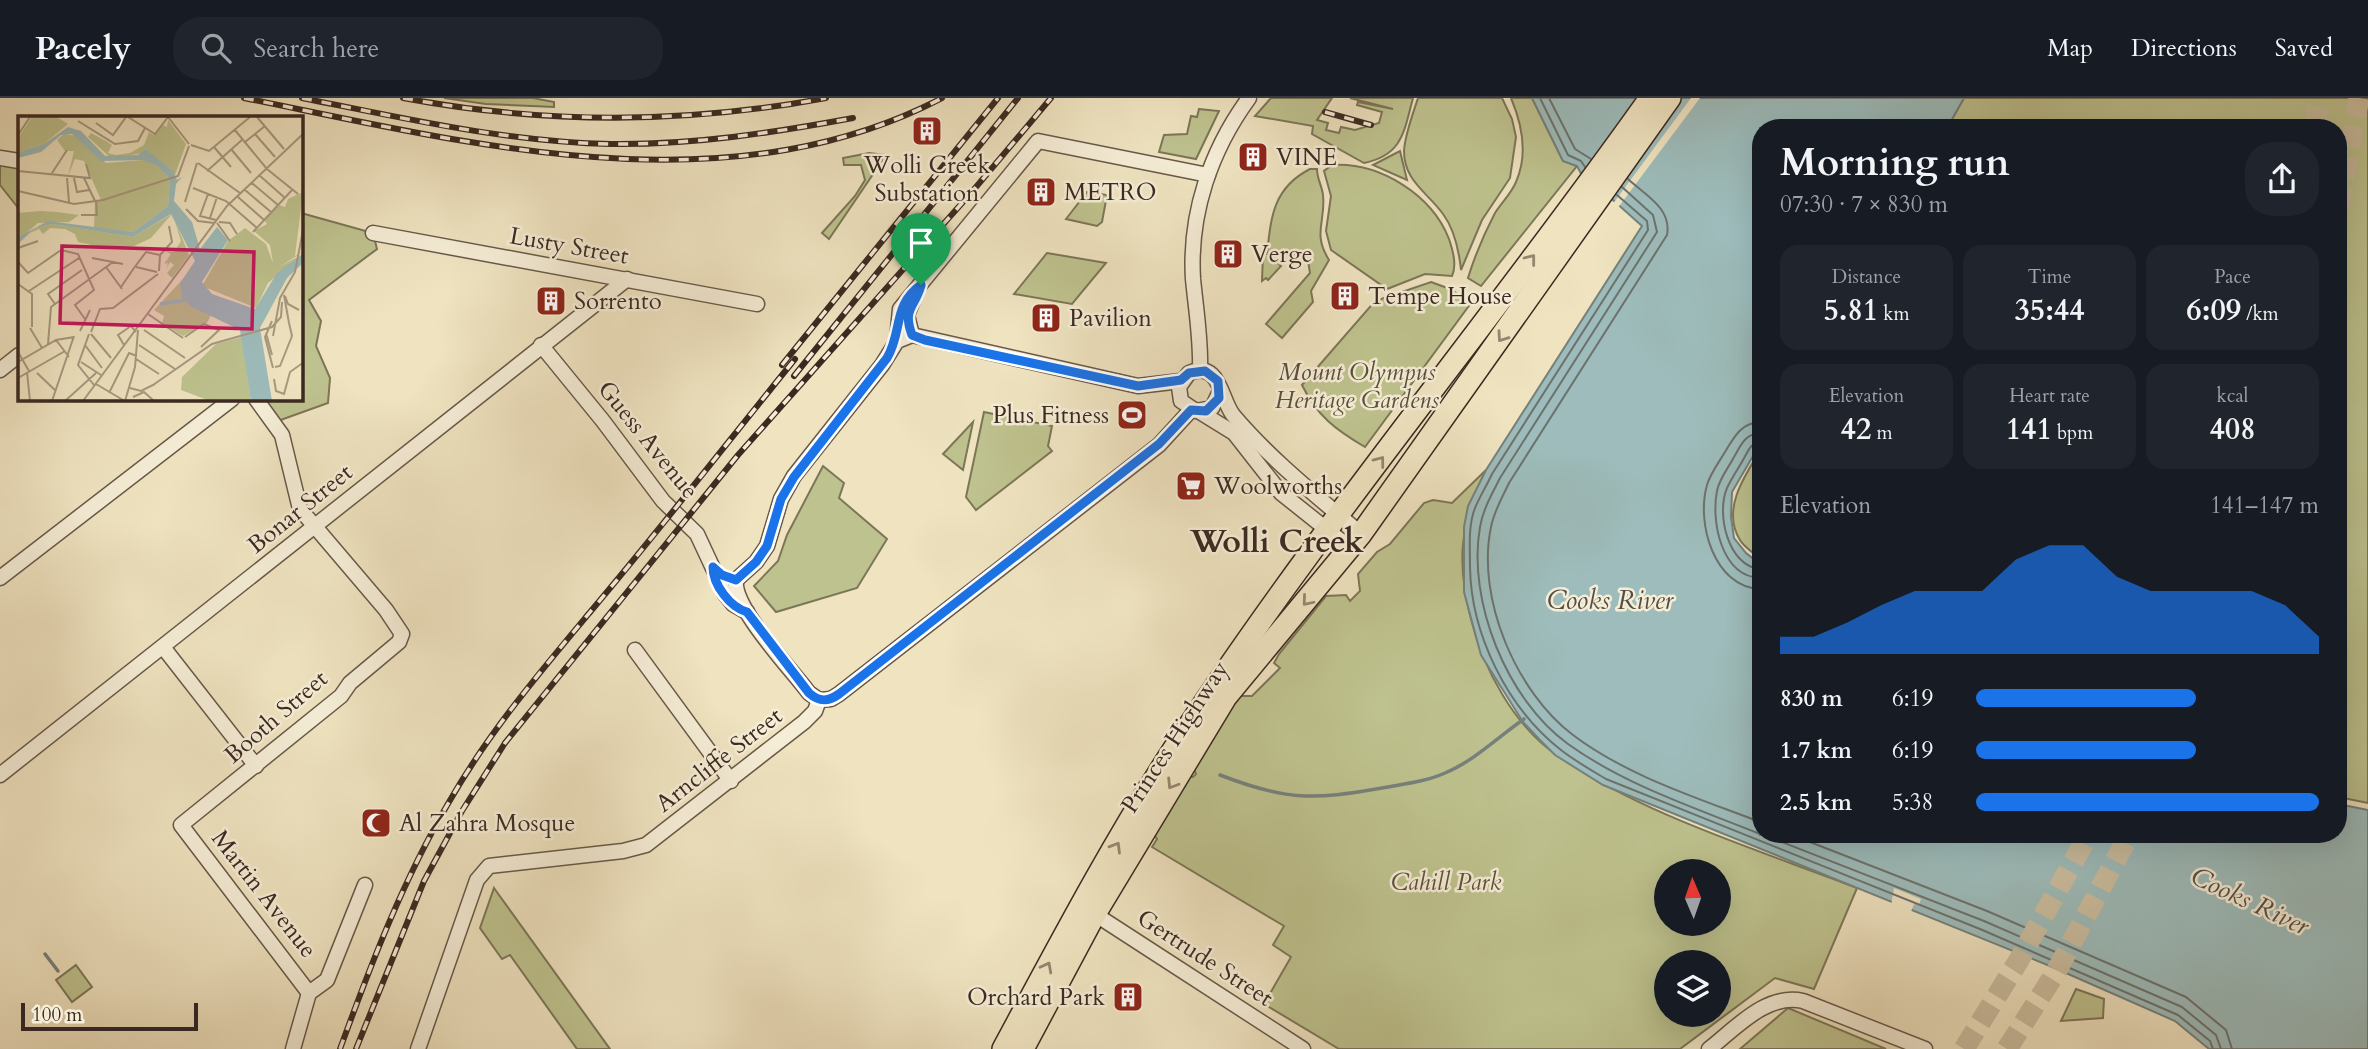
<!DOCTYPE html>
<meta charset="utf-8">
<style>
body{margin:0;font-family:Cardo,serif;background:#20242c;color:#f1f3f6;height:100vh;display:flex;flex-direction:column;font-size:26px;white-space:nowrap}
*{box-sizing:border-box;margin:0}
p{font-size:23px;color:#9ea1a6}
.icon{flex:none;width:38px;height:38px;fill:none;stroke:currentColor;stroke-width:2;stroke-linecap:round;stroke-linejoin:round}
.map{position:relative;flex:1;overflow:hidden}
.side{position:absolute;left:1752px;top:21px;width:595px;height:724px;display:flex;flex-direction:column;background:#171b24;border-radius:28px;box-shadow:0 7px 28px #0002}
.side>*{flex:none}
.needle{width:46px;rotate:358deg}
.buttons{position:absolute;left:1654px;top:761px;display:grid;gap:14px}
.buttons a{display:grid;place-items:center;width:77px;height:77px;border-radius:50%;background:#171b24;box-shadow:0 7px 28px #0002;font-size:35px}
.scale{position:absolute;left:21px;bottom:18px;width:177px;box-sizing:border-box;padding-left:7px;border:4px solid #3b2921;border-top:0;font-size:19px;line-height:24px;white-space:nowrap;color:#3b2921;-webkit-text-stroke:5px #f5edd6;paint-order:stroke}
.pin{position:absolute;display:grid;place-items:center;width:60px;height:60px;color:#fff;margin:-72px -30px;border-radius:50% 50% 50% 0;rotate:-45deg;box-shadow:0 0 7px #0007}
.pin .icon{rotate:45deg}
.round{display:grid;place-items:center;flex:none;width:74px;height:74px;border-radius:28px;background:#20242c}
.overview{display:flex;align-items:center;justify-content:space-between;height:119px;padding:0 28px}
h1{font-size:38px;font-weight:700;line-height:52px}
.metrics{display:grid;grid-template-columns:repeat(3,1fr);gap:10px;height:119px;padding:7px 28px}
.metrics div{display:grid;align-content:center;border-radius:18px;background:#20242c;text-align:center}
.metrics b{font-size:30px;font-weight:700}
.metrics small{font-size:19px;font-weight:400}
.metrics p{font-size:19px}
.chart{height:196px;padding:14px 28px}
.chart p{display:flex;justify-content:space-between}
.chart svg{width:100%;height:126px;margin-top:7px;fill:#1a73e8;opacity:.7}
ul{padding:0 28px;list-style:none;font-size:23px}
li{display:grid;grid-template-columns:112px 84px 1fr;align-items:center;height:52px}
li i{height:18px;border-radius:9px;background:#1a73e8}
header{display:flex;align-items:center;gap:42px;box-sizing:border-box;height:98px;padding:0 35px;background:#171b24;border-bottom:2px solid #363941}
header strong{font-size:33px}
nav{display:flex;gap:38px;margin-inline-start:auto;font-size:24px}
.search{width:490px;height:63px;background:#20242c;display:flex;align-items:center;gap:18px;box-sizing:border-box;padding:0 24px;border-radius:28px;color:#9ea1a6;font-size:26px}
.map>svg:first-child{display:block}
</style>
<header>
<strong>Pacely</strong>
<div class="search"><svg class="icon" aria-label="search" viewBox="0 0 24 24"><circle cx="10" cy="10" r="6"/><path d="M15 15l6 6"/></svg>Search here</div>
<nav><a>Map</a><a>Directions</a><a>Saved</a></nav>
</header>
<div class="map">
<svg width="2368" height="951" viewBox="0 0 2368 951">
<rect width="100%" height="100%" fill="#efe3c0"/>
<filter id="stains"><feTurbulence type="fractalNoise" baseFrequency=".00286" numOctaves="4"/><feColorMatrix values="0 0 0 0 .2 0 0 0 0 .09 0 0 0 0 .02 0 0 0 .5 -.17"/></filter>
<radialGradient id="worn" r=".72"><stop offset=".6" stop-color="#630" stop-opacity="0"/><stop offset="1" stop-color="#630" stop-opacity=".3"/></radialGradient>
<g fill="#bec28e" stroke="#7c7658" stroke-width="2" fill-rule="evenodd">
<polygon points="444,0 533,0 554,4 554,9 486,6"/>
<path d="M1271 0H1332L1317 22 1328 25 1326 32 1339 35 1341 29 1355 32 1379 25 1382 14 1357 7 1358 4 1393 11 1350 0H1413C1404 33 1403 57 1364 65L1312 36 1313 28 1255 18Z"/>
<path d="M1418 0H1502L1512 21 1516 39 1510 80 1482 122 1461 172C1459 153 1455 132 1443 116 1427 94 1404 83 1404 53 1405 36 1413 16 1418 0Z"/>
<path d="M1511 0H1532L1563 63 1577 68 1481 188 1468 180C1475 157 1484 136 1495 115 1502 104 1511 96 1516 84 1528 57 1522 26 1511 0Z"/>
<polygon points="1964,0 2368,0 2368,705 2338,699 2338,30 1947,30"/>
<polygon points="1199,11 1219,13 1196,61 1159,54 1164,37 1187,36 1191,18 1197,19"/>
<polygon points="1400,53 1407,82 1373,67"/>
<polygon points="869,55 886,57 829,141 822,135 855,98 865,82 861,67 844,67 843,60"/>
<polygon points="0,60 19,63 19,111 0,87"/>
<path d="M1332 67C1380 64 1432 97 1449 141 1453 153 1457 167 1452 178L1425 176 1387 191 1331 152 1326 133 1331 98 1324 73Z"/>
<path d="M1310 71H1317C1317 81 1322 88 1323 97 1326 124 1312 135 1329 162L1311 193 1313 204 1282 240 1266 226 1310 175 1308 163 1300 156 1284 157 1278 165 1281 168 1268 182 1266 180 1262 183 1263 156H1267C1271 119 1273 90 1310 71Z"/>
<polygon points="1087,94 1107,97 1102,124 1097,128 1066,121"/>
<polygon points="301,115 373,135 377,151 309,202 321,223 316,248 330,280 328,305 275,324 256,301 301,301"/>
<polygon points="1047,155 1106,165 1072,206 1014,196"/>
<path d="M1431 184 1450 191 1471 205 1365 349C1336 332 1317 318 1302 287L1375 203Z"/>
<polygon points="984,314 1052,328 1048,348 1052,353 976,412 966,399"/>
<polygon points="973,324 963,372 943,356"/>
<path d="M1760 353V461C1754 455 1744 449 1740 442 1721 412 1745 377 1760 353Z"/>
<polygon points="823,368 844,385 839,400 887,441 857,490 776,514 754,488 778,463 787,437"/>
<path d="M1486 372C1460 425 1456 464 1471 521 1483 570 1514 628 1557 657 1640 716 1762 753 1857 790L1814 891 1775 880 1680 951H1339L1264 906 1291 859 1273 847 1284 828 1152 749 1157 741 1153 735 1185 679H1193L1196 676 1192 667 1238 598H1252L1280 570 1274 565 1279 556 1326 498 1346 497 1350 503 1360 493 1358 476 1377 454 1390 446 1424 405 1433 402 1452 405ZM1666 774H1718V826H1666ZM1666 864H1718V917H1666Z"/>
<polygon points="494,790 610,951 577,951 510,857 502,861 480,830"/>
<polygon points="76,867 92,889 72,904 56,882"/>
<polygon points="2076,891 2104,901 2103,920 2061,923"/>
<polygon points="1788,910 1886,951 1740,951"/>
</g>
<polygon fill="#9dbcbb" stroke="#76817d" stroke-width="2" points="1532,0 1964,0 1947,30 1760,30 1760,346 1732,394 1731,419 1734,440 1746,455 1760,466 1760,737 2338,737 2338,706 2368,712 2368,951 2209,951 2175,923 2050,868 1603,687 1555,657 1540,642 1523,624 1481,557 1464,494 1464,429 1468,408 1486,372 1642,128 1604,94 1585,83 1577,68 1563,63"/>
<g fill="#efe3c0">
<polygon points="1691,0 1700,0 1617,111 1612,107"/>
<polygon points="1894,790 1921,801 1919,807 1914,806 1910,816 1891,808"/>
</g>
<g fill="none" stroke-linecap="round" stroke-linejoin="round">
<g stroke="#6c726e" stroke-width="2">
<polyline points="1540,0 1568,57 1581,63 1585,69"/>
<polyline points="1549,0 1575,51 1591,61"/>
<path d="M1628 81C1645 97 1672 110 1667 137L1509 385C1502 400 1494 413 1491 429 1476 500 1516 594 1573 637 1627 678 1698 700 1760 724"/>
<path d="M1622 89 1653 117 1657 134 1500 380C1492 396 1483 411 1480 429 1467 503 1507 602 1568 646 1625 687 1695 710 1760 736"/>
<path d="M1617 97 1647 123 1648 132 1492 376C1487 387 1480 398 1475 410 1468 428 1470 449 1470 469 1471 536 1507 610 1561 652 1575 663 1591 672 1606 681L1980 831 2178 917 2210 943 2213 951"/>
<path d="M1760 324C1741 325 1734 339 1725 354 1719 364 1710 376 1707 387 1696 425 1714 489 1760 491"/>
<path d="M1760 335C1745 336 1741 347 1734 359 1729 369 1719 381 1717 393 1711 423 1721 478 1760 480"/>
<path d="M1760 344C1750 345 1748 354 1743 362 1738 371 1731 381 1727 390 1716 416 1728 468 1760 471"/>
<polyline points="1764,737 1984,823 2182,909 2216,937 2221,951"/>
<polyline points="1792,737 1987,813 2186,899 2226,932 2232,951"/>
</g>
<g stroke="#76817d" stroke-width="3.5">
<path d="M1220 677C1287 703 1313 702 1382 690 1403 686 1425 684 1445 675 1474 663 1498 639 1524 621"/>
<polyline points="45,856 58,873"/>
</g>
<g stroke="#cbbea0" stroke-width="21" stroke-dasharray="21 10" stroke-linecap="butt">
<polyline points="2315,30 2319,0"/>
<polyline points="2338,110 2359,0"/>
<polyline points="1964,951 2019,862 2088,737"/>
<polyline points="2007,951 2056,874 2129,737"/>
</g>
<g stroke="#685849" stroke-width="17">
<g id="minor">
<polyline points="0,60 19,63"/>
<polyline points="373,135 757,206"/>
<polyline points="912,237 1138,288 1181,283"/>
<polyline points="912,237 907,217 913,202"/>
<polyline points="897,243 900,211 1038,43 1208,77"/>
<polyline points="541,247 603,323 663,403 697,436 725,496 733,506 747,514"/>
<polyline points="0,272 19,257"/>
<path d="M1200 272C1201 241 1196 212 1193 181 1189 115 1211 52 1249 0"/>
<path d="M1220 293 1212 310 1196 313 1181 303 1179 289 1189 275C1220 262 1220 300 1233 317 1271 362 1317 398 1361 436"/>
<polyline points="256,301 282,337 300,411 386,512 402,536 399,544 350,585 341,598 181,727 309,895"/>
<polyline points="1200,314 1234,335 1281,395 1350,450"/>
<polyline points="0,480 232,301"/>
<polyline points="736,482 756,464 767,448 781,401 794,378 882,267 897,243 912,237"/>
<path d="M736 482C732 509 792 572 809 595L819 602"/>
<polyline points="163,549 256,668"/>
<polyline points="635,552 731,683"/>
<polyline points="819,602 831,601 839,596 1159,347 1191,312"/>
<polyline points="0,677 627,181"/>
<polyline points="1090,813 1303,951"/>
<polyline points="293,951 309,895 327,882 365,787"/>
<polyline points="418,951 477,782 489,768 623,753 646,747 804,624 815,613 819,602"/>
<path d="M1709 951C1736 930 1766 895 1803 903L1925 951"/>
</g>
</g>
<g stroke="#3b2921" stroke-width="24">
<g id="highway">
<path d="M1003 951C1058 849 1112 746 1175 649 1321 425 1495 219 1650 0"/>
<polyline points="1023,951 1095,816 1226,599 1361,436 1670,0"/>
</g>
</g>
<use href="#minor" stroke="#f5edd6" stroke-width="14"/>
<use href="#highway" stroke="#efe3c0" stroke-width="21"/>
<g stroke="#3b2921" stroke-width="6">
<g id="rail">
<path d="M244 0C469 45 725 113 942 0"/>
<path d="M302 0C403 20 507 44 611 46 693 47 772 35 853 20"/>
<path d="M403 0C543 26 686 26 826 0"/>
<polyline points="1325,14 1371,27"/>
<polyline points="782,267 998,0"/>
<polyline points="794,278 1018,0"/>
<path d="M340 951C371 866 403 782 449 704 489 634 540 574 591 513 661 430 727 345 795 261"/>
<polyline points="356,951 424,783 462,713 505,645 738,357 971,95 1051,0"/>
</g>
</g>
<use href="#rail" stroke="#f5edd6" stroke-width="3.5" stroke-dasharray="10" stroke-linecap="butt"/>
</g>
<defs><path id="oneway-chevron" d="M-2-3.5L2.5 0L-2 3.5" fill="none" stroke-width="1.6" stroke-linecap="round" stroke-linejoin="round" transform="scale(1.75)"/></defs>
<g stroke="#958670">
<use href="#oneway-chevron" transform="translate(1531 161) rotate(-52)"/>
<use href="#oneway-chevron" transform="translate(1502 239) rotate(125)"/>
<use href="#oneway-chevron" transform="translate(1380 363) rotate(-53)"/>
<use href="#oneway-chevron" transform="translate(1307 503) rotate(130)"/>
<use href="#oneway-chevron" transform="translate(1172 686) rotate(122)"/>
<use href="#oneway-chevron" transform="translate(1116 749) rotate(-59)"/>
<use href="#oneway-chevron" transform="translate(1047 869) rotate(-62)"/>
</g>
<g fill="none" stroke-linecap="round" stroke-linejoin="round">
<g stroke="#fff" stroke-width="14">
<path id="route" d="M921 187C915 210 902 210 912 237L925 242 1138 288 1181 282 1189 275 1205 273 1218 283 1219 300 1206 313 1191 312 1159 346 839 596C828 604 819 604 809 595L747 514C730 509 713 487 713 469L722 477 736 482 756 464 767 448 781 401 794 379 887 260C903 233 892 208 921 187Z"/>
</g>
<use href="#route" stroke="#1a73e8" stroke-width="9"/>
</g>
<defs>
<g id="building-square" transform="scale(1.575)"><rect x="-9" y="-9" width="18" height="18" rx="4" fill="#8f2418" stroke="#f5edd6"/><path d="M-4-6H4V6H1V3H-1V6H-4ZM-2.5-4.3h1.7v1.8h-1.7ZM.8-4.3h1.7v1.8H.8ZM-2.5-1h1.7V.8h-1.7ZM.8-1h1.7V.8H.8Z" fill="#fff"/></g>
<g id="stadium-square" transform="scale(1.575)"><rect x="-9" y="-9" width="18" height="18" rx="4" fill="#8f2418" stroke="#f5edd6"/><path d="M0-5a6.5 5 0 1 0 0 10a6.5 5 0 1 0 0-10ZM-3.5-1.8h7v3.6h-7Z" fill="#fff"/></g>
<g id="supermarket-square" transform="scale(1.575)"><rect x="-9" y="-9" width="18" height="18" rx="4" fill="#8f2418" stroke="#f5edd6"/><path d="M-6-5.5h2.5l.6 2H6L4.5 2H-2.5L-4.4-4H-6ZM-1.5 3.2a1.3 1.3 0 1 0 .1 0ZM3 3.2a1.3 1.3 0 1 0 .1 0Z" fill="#fff"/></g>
<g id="mosque-square" transform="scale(1.575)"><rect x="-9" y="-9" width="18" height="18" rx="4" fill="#8f2418" stroke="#f5edd6"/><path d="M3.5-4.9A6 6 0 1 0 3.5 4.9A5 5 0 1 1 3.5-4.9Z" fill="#fff"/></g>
</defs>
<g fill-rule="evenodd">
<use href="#building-square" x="927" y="33"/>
<use href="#building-square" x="1253" y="59"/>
<use href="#building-square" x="1041" y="94"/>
<use href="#building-square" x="1228" y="156"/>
<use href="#building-square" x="1345" y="198"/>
<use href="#building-square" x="551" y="203"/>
<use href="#building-square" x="1046" y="220"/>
<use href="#stadium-square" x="1132" y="317"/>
<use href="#supermarket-square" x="1191" y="388"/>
<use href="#mosque-square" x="376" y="725"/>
<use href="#building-square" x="1128" y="899"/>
</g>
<g text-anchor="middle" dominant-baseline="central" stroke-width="5" stroke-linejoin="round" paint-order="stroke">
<g font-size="24" fill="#3b2921" stroke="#f5edd6" text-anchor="start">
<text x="1276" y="59">VINE</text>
<text x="927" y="67" text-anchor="middle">Wolli Creek<tspan x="927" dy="28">Substation</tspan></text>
<text x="1064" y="94">METRO</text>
<text x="1251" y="156">Verge</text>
<text x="1368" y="198">Tempe House</text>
<text x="574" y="203">Sorrento</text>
<text x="1069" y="220">Pavilion</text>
<text x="1109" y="317" text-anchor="end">Plus Fitness</text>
<text x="1214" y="388">Woolworths</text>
<text x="399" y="725">Al Zahra Mosque</text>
<text x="1105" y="899" text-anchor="end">Orchard Park</text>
</g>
<g font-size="24" fill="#3b2921" stroke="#f5edd6">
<text transform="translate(569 148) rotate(10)">Lusty Street</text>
<text transform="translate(648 342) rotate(51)">Guess Avenue</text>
<text transform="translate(300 411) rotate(-39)">Bonar Street</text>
<text transform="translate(276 619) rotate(-41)">Booth Street</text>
<text transform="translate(1175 639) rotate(-57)">Princes Highway</text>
<text transform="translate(719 662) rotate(-38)">Arncliffe Street</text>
<text transform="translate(264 796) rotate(52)">Martin Avenue</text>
<text transform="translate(1205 860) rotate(33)">Gertrude Street</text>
</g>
<g font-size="24" font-style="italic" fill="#5c4f3c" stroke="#f5edd6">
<text x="1357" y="274">Mount Olympus<tspan x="1357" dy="28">Heritage Gardens</tspan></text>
<text x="1446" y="784">Cahill Park</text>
</g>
<g font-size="26" font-style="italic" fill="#544e48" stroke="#f5edd6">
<text x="1610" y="502">Cooks River</text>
<text transform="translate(2250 803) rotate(25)">Cooks River</text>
</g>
<g font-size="32" font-weight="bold" fill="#3b2921" stroke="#f5edd6">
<text x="1277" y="444">Wolli Creek</text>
</g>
</g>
<g transform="translate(18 18)">
<rect width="285" height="285" fill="#efe3c0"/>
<path d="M14 1H39L50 8 26 28 0 36V22ZM150 4 168 28 157 59 128 33 126 37 93 42 70 21 73 17 88 25 94 29 90 37 98 39 112 37 126 29 131 16 135 19 145 9 149 11ZM46 18 58 20 88 47 126 44 139 50 152 63 150 90 115 116 76 112 77 85 83 84 66 45 57 43 50 60 56 35H47L39 24ZM285 76 277 140 285 136 261 151 285 138 250 167 238 192 184 170 210 125 227 112 248 128 255 147 252 129 236 115 249 108 246 104 261 89 267 91 270 83ZM22 95 38 96 61 99 51 106 20 107 2 122 0 97ZM154 98 133 122 116 130 88 132 60 126 57 118 47 113 32 112 25 118 21 113 12 117 17 112 34 108 115 121ZM156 102 171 139 154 162 149 157 156 149 152 146 148 153 150 147 146 148 153 138 146 135 156 136 163 125ZM164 164 166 184 193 199 189 207 165 220 144 207 146 200 136 194ZM224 221 233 285H192L163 274 164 261 198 228Z" fill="#bec28e"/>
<path d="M50 11 63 15 87 40 120 39 128 33 155 55 159 64 164 61 158 68 156 85 174 106 182 133 199 111 210 124 184 166 194 178 237 193 259 157 285 138V147L269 162 242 212 254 285H233L222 214 172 190 164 181 162 167 177 145 153 98 115 121 34 108 17 112 0 128V121L30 105 115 116 150 90 152 63 139 50 125 44 83 45 54 18 43 19 23 36 0 42V36L26 28Z" fill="#9dbcbb"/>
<path fill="none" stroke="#9dbcbb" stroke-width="3.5" d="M142 188 167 184"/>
<path fill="none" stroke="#a79980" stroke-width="2" d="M110 1 137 18 150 1M150 1 171 28M239 1 266 33M60 5 97 28 120 25 127 12M78 7 95 19 108 1M216 13 249 53 280 78M237 18 257 41M0 19 12 1M227 26 247 10M173 29 191 35 232 1M196 31 213 51M213 33 233 57M180 47 222 77M0 55 72 62 68 48M189 55 225 23M34 57 49 34M241 59 267 82M49 62 51 86M56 62 59 76 71 74M66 62 77 85M234 67 260 89M175 72 208 85 239 112M227 74 253 96M0 75 56 88 85 84 160 60 171 30M190 78 182 100 198 104M220 81 246 104M167 86 179 47M168 93 180 105 196 107M63 99H79L78 85M192 102 199 81M201 106 212 107 219 118M199 107 212 125M235 116 274 74M0 132 20 125M74 142 105 148M0 146 10 157 43 134 60 138 76 174 57 189 67 203M88 151 104 173M118 151 139 156M116 152 128 136 142 139M141 155 142 139 154 126 151 110M0 168 14 178V211M103 171 116 152M11 175 61 142M266 179 271 207M267 180 270 188 281 194M37 188 30 178 64 154M130 198 165 222M254 205 247 221 255 252M12 212 24 232M126 214 167 242M62 215 72 194M73 216 82 193 95 192 140 158M248 217 254 239M71 218 60 249 76 269M73 218 93 242M255 220 262 182 277 156 286 109M167 221 186 208 201 214 183 231M38 224 51 241M30 228 33 191 95 146M67 229 84 252M106 229 100 219 113 210 118 216M121 229 157 253M0 236 11 255M118 243 141 258M0 246 38 224 56 221M63 246 83 259M257 251 262 250 274 220 271 207M9 256 12 285M19 257 38 275M0 262 47 235M256 263 258 275 266 278 272 256 286 246M78 268 105 284M135 269 194 228 254 211 263 201 264 186M112 272 123 275 137 268M91 277 111 237 119 240M115 281 126 276 136 285M34 285 56 220M47 285 78 257M65 285 209 90 286 17M107 285 117 251 120 214"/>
<path fill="#c2185b" fill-opacity="0.15" stroke="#c2185b" stroke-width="3.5" d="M44 130 236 136 234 213 42 207Z"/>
<rect width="285" height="285" fill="none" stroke="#3b2921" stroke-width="3.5"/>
</g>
<rect width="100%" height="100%" filter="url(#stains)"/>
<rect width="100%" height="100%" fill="url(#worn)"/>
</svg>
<div class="buttons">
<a><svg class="needle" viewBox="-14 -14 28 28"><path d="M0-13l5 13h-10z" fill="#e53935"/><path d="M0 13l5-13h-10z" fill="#9ea1a6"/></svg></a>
<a><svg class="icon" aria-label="layers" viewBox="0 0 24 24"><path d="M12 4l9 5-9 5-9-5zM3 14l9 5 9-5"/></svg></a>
</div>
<div class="scale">100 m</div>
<div class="pin" style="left:921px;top:187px;background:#1e9e55"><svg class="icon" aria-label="arrive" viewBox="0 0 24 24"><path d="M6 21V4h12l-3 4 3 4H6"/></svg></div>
<section class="side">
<div class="overview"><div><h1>Morning run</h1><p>07:30 · 7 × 830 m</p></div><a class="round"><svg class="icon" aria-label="share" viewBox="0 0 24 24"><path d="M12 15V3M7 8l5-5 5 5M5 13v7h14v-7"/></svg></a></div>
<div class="metrics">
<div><p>Distance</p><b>5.81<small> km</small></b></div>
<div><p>Time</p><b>35:44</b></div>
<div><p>Pace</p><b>6:09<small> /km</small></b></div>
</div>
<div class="metrics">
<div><p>Elevation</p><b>42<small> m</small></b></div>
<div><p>Heart rate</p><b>141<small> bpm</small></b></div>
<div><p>kcal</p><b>408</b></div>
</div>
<div class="chart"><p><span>Elevation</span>141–147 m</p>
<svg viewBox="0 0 160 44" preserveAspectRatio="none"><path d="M0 44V38L10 38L20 33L30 27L40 22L50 22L60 22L70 11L80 6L90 6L100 17L110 22L120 22L130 22L140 22L150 27L160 38V44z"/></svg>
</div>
<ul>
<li><b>830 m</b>6:19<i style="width:64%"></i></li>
<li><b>1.7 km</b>6:19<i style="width:64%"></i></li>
<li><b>2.5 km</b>5:38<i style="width:100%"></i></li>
</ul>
</section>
</div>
